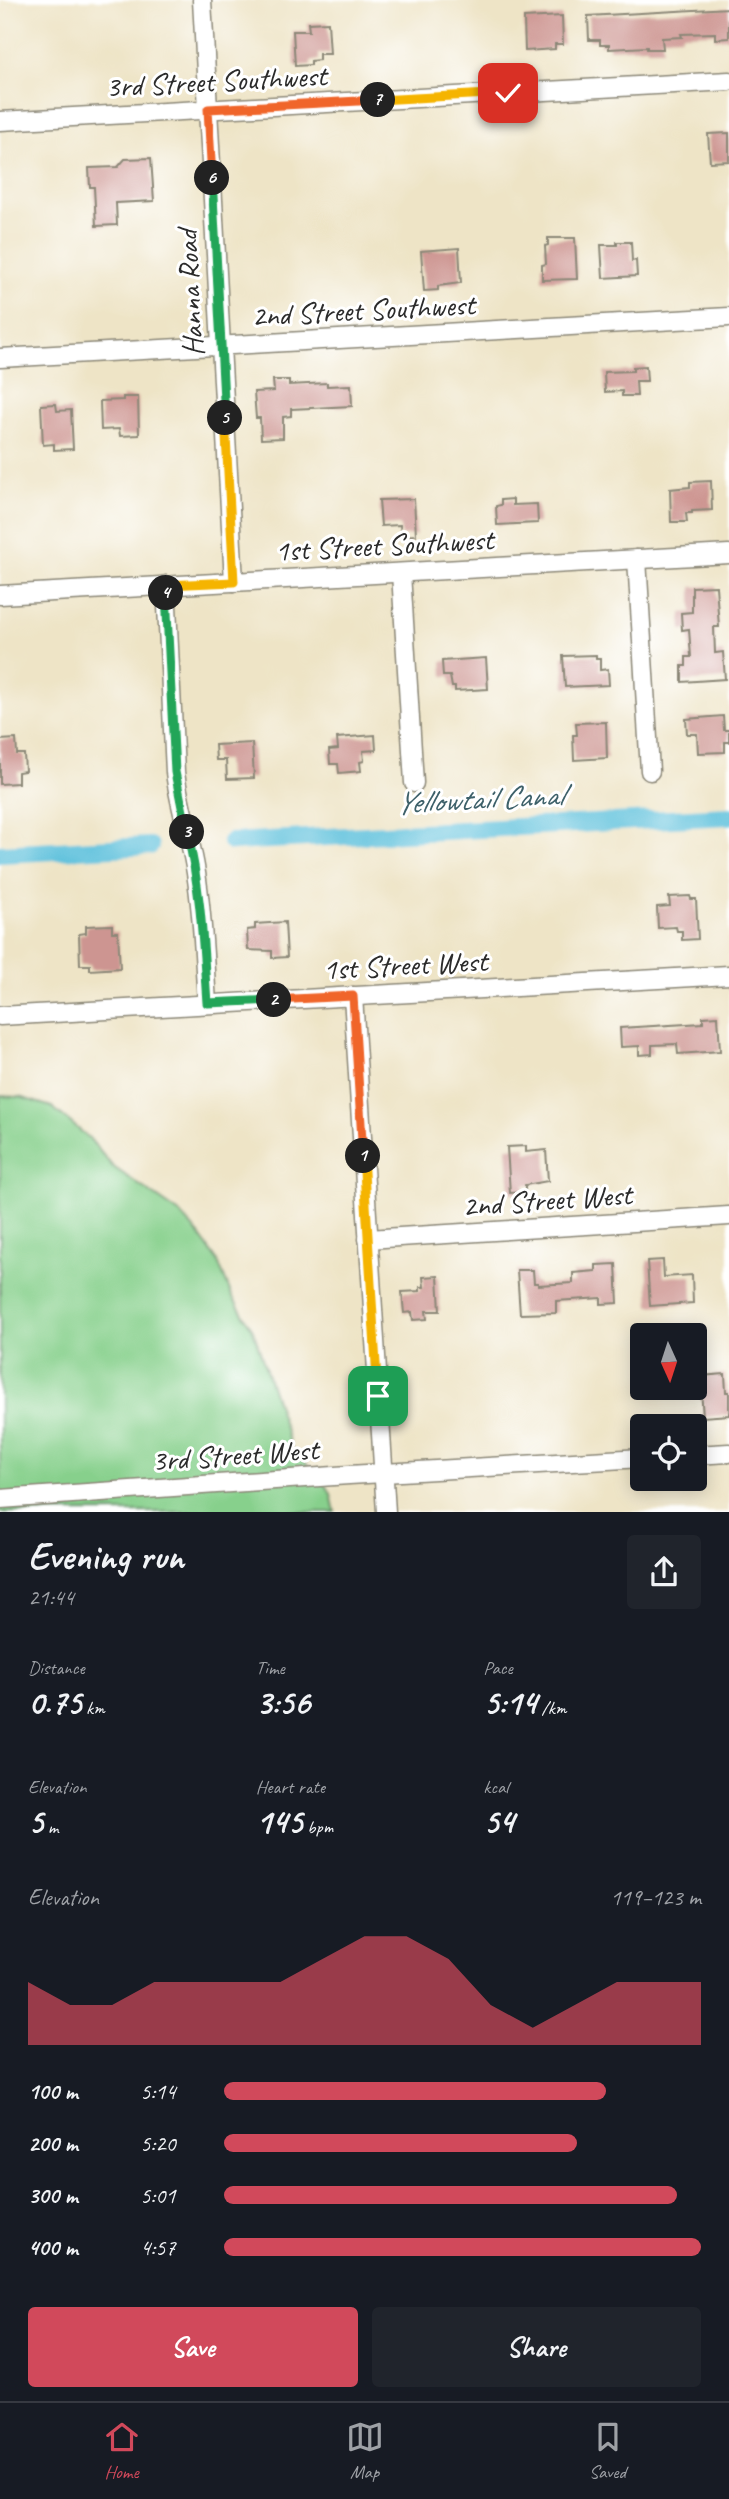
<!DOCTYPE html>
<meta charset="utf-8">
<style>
body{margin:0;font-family:Caveat,sans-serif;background:#20242c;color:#f1f3f6;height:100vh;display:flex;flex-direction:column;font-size:26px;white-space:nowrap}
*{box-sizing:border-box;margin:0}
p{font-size:23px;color:#9ea1a6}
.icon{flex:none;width:38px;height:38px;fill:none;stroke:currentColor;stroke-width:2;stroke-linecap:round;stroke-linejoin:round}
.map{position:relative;height:1512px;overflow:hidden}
.panel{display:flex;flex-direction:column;background:#171b24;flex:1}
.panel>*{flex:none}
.needle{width:46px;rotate:177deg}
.tools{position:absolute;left:630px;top:1323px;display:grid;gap:14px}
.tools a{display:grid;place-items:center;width:77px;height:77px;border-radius:7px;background:#171b24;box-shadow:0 4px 18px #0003;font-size:35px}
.pin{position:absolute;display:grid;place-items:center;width:60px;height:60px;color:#fff;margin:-30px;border-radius:14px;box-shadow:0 4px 10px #0006}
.km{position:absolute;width:35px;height:35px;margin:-18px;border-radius:50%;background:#222;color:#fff;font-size:19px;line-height:35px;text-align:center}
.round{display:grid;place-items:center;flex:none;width:74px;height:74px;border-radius:7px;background:#20242c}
.head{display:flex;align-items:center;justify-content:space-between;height:119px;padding:0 28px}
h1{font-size:38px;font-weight:800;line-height:52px}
.stats{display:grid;grid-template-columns:repeat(3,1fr);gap:10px;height:119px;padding:7px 28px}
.stats div{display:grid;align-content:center}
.stats b{font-size:35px;font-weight:800}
.stats small{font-size:19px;font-weight:400}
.stats p{font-size:19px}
.chart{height:196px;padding:14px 28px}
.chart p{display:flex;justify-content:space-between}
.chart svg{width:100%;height:126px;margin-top:7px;fill:#d1495b;opacity:.7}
.action{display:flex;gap:14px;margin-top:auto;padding:14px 28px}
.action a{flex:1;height:80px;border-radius:7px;background:#d1495b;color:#fff;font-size:28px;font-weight:800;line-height:80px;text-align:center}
.action a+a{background:#20242c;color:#f1f3f6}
ul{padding:0 28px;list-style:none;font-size:23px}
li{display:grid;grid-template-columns:112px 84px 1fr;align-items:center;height:52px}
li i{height:18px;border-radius:9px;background:#d1495b}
.menu{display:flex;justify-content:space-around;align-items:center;height:98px;border-top:2px solid #363941;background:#171b24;font-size:19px;color:#9ea1a6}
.menu a{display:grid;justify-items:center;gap:4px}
.menu .on{color:#d1495b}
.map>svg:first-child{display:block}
</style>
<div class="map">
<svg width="729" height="1512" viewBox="0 0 729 1512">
<rect width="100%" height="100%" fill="#fff"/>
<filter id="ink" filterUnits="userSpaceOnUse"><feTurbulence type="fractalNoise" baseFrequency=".0143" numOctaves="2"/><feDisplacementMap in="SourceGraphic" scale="14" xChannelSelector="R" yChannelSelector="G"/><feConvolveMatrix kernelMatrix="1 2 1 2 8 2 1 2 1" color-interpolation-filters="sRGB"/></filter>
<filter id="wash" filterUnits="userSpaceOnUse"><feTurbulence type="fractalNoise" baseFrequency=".00686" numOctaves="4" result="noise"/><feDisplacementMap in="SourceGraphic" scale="28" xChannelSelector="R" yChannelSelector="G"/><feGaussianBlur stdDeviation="1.57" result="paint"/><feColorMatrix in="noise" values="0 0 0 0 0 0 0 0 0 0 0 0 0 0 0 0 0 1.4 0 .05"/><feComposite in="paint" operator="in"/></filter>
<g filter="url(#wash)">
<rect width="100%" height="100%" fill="#eee4c6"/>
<polygon fill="#87d08c" stroke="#597e5c" stroke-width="2" points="0,1096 19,1097 52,1107 89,1138 112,1166 181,1214 199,1235 218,1262 232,1296 253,1330 291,1447 323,1482 331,1494 335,1512 0,1512"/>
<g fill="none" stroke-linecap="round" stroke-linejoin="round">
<g stroke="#5ec1dc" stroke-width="18">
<polyline points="231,842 729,816"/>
<polyline points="0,854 150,846"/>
</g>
</g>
<g id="blocks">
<g fill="#cd9591">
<polygon points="729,8 729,38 715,39 715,33 681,34 682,37 662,38 663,49 647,49 647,47 609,49 609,45 600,45 600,40 589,40 588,16"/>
<polygon points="562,16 563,44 555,44 555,49 525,51 524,18"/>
<polygon points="328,22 330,54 319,54 319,60 311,61 311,65 295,66 293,31 309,31 308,23"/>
<polygon points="729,133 729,161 710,162 708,134"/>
<polygon points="151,158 154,201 116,203 117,225 96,226 94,187 90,187 89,168 118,167 125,159"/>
<polygon points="548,238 575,238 577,279 542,280 542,265 546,264 545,246 548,245"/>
<polygon points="617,242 631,242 632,261 636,260 637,276 603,278 601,245 617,245"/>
<polygon points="459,248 461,283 438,286 438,290 424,291 421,251"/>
<polygon points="646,366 647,381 636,381 637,396 622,396 622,391 605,392 604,372 633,371 633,367"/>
<polygon points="273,380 289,380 289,385 327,383 327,386 351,385 352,406 291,409 291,416 283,417 283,438 261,439 260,418 256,418 254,392 274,391"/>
<polygon points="123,397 138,397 139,435 120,436 119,429 101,430 100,401 123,400"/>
<polygon points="56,404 57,411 71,410 73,449 54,450 54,444 43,445 41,405"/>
<polygon points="711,481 712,510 692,511 692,513 686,513 687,522 671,522 670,489 690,487 690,482"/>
<polygon points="414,499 416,535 401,536 400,525 381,526 379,500"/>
<polygon points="513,499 513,505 537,504 538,523 497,525 496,506 501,505 501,500"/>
<polygon points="716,586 719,627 714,627 715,653 723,652 725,679 682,682 682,666 686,666 686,657 691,657 689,629 682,630 681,613 692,612 692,587"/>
<polygon points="596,655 596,659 600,659 600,670 608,669 609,685 565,687 563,656"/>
<polygon points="486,658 488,689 455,691 455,687 452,687 450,676 443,676 442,661"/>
<polygon points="723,716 724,730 729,730 729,742 725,742 725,752 698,753 697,734 687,734 686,719"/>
<polygon points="606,722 607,758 574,760 573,735 577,735 576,723"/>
<polygon points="375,735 376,750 363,751 364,761 360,762 361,771 339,773 338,764 330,764 329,750 338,749 337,738"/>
<polygon points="16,739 17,754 24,754 25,771 18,772 18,783 0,784 0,740"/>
<polygon points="252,743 254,778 227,779 226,760 216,760 215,745"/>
<polygon points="690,896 691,899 696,899 698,939 682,940 682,931 677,931 676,927 658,928 657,907 670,906 669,897"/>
<polygon points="285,922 287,957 272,958 272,951 248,950 247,930 255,929 255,924"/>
<polygon points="112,925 112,932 118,932 120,968 90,970 90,965 80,965 79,934 86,933 86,926"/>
<polygon points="718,1016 720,1051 678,1054 677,1044 652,1045 652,1054 639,1055 639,1046 621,1047 620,1028 703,1023 703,1017"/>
<polygon points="526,1146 526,1152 546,1150 548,1181 525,1185 525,1192 510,1193 507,1147"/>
<polygon points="663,1260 664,1277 692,1275 693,1303 650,1306 647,1261"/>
<polygon points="616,1264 618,1303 601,1304 601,1298 556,1301 556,1313 520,1314 517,1270 533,1270 534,1283 538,1283 538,1285 573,1283 573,1273 596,1271 596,1265"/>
<polygon points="438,1276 440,1311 426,1311 427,1319 413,1320 412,1312 404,1313 402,1292 420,1291 420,1287 424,1287 423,1277"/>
<polygon points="725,1374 726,1392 729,1392 729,1415 703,1417 700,1376"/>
</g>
</g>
</g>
<g filter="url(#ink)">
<use href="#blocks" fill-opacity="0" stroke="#8c8878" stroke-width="2"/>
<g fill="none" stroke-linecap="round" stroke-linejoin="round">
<g stroke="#8c8878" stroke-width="21">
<g id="street">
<polyline points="202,0 234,582"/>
<polyline points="0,121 729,81"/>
<polyline points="0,358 729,317"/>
<polyline points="637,559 650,771"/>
<polyline points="401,573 414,783"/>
<path d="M166 585 175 772C179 806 191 839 196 873 203 916 204 960 207 1003"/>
<polyline points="0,595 729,554"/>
<polyline points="353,996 386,1512"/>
<polyline points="0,1016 729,975"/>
<polyline points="368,1239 729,1216"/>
<polyline points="695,1455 729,1453"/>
<polyline points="0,1499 349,1475 642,1458"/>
</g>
</g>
<use href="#street" stroke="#fff" stroke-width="18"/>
</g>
</g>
<g fill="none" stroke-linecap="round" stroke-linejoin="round" filter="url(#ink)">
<g stroke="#fff" stroke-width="14">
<polyline id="split-1" points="363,1156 378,1396"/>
</g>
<g stroke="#fff" stroke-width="14">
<polyline id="split-2" points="274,1000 353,996 363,1156"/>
</g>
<g stroke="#fff" stroke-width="14">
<path id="split-3" d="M187 832C201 889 203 945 207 1003L274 1000"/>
</g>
<g stroke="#fff" stroke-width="14">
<polyline id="split-4" points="166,593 175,772 187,832"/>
</g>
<g stroke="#fff" stroke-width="14">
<polyline id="split-5" points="166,593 166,585 234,582 225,418"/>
</g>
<g stroke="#fff" stroke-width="14">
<polyline id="split-6" points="212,178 225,418"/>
</g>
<g stroke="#fff" stroke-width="14">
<polyline id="split-7" points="212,178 208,109 378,100"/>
</g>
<g stroke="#fff" stroke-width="14">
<polyline id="split-8" points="378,100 508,93"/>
</g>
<use href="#split-1" stroke="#f5b400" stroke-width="9"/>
<use href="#split-2" stroke="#f0652b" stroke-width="9"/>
<use href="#split-3" stroke="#22a559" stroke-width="9"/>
<use href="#split-4" stroke="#22a559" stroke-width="9"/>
<use href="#split-5" stroke="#f5b400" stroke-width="9"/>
<use href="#split-6" stroke="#22a559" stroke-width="9"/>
<use href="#split-7" stroke="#f0652b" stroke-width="9"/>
<use href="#split-8" stroke="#f5b400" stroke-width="9"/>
</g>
<g text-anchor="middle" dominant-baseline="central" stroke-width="6" stroke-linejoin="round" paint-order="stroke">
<g font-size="30" fill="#2b2b2b" stroke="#fff">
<text transform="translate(216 81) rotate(-3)">3rd Street Southwest</text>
<text transform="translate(190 293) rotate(-93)">Hanna Road</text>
<text transform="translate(363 310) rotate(-3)">2nd Street Southwest</text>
<text transform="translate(384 545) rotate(-3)">1st Street Southwest</text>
<text transform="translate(405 965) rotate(-3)">1st Street West</text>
<text transform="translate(547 1200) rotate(-4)">2nd Street West</text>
<text transform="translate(235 1455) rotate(-4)">3rd Street West</text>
</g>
<g font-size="32" font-style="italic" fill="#3d6069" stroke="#fff">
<text transform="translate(479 799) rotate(-3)">Yellowtail Canal</text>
</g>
</g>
</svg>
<div class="tools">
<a><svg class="needle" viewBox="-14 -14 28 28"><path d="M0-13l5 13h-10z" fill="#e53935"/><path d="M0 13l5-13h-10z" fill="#9ea1a6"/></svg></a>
<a><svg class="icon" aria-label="locate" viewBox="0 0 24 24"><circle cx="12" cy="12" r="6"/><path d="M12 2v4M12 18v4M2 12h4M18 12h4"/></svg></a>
</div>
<div class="pin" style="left:378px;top:1396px;background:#1e9e55"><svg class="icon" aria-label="arrive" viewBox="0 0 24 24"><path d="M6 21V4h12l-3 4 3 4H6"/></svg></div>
<div class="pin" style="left:508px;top:93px;background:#d93025"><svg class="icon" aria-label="check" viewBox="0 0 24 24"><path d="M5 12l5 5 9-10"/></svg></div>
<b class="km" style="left:363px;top:1156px">1</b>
<b class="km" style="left:274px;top:1000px">2</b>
<b class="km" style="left:187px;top:832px">3</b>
<b class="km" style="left:166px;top:593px">4</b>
<b class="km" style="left:225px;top:418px">5</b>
<b class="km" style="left:212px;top:178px">6</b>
<b class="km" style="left:378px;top:100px">7</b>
</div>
<section class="panel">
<div class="head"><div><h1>Evening run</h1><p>21:44</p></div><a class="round"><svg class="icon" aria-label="share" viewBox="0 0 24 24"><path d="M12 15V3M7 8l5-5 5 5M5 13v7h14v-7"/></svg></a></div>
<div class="stats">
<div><p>Distance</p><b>0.75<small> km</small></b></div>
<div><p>Time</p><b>3:56</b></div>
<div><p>Pace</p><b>5:14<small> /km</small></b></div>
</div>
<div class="stats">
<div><p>Elevation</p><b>5<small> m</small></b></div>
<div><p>Heart rate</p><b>145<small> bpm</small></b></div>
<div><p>kcal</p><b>54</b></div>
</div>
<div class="chart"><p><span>Elevation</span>119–123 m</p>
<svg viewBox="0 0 160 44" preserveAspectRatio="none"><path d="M0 44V22L10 30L20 30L30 22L40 22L50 22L60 22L70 14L80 6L90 6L100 14L110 30L120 38L130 30L140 22L150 22L160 22V44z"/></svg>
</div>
<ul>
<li><b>100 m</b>5:14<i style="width:80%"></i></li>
<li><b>200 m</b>5:20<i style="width:74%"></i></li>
<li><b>300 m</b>5:01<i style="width:95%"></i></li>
<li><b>400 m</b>4:57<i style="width:100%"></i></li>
</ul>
<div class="action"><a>Save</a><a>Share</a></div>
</section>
<nav class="menu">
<a class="on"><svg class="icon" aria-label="home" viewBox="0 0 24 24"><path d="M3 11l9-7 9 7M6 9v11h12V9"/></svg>Home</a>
<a><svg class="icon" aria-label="map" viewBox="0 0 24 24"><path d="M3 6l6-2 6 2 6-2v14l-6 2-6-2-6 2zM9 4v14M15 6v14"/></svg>Map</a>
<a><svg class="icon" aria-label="saved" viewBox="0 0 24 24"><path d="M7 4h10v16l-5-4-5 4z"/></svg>Saved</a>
</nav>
